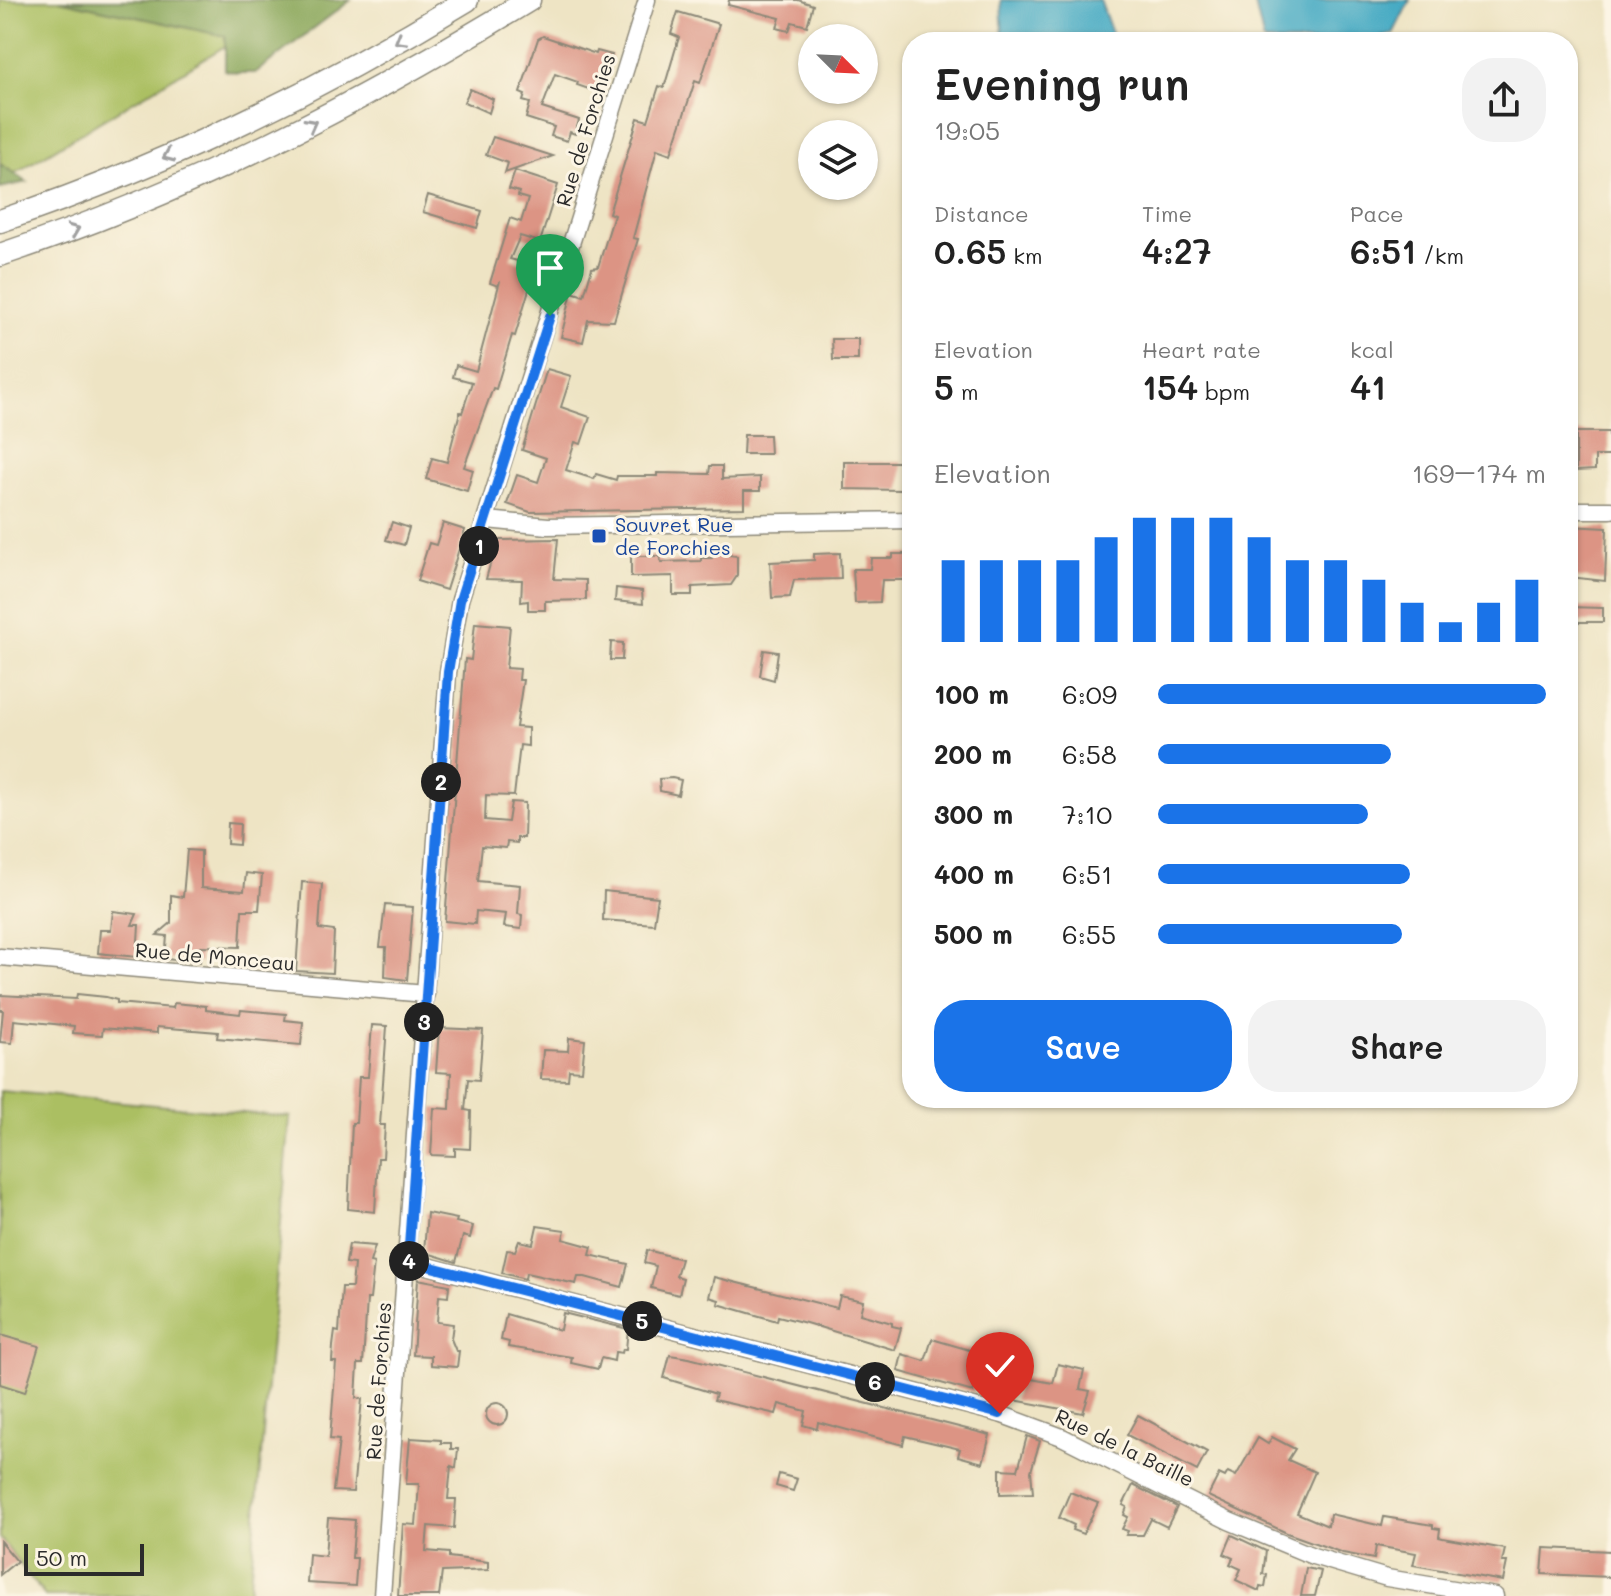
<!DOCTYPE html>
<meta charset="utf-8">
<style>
body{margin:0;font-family:Mali,sans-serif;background:#f2f2f2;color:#222;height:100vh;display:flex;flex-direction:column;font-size:30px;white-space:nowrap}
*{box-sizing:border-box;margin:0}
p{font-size:26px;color:#767676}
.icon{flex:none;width:44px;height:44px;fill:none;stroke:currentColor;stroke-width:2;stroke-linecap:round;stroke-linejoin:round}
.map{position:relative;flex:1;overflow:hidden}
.side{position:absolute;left:902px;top:32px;width:676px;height:1076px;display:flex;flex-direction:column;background:#fff;border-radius:32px;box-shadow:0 2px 6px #0004}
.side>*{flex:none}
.needle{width:52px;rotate:114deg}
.tools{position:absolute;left:798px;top:24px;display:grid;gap:16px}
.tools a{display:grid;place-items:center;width:80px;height:80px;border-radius:50%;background:#fff;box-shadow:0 2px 6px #0004;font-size:40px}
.scale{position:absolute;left:24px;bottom:20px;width:120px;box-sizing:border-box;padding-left:8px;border:4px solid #2b2b2b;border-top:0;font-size:22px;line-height:28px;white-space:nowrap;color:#2b2b2b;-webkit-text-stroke:6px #fcf5e5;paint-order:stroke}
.pin{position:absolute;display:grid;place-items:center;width:68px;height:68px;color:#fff;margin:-82px -34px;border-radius:50% 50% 50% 0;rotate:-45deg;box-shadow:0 0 8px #0007}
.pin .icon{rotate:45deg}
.km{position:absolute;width:40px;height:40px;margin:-20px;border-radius:50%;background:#222;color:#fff;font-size:22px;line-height:40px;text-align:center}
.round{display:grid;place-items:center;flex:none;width:84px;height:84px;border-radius:32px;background:#f2f2f2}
.head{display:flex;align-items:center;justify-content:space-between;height:136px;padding:0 32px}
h1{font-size:44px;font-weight:600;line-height:60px}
.metrics{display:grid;grid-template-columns:repeat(3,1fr);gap:12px;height:136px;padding:8px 32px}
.metrics div{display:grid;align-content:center}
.metrics b{font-size:34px;font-weight:600}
.metrics small{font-size:22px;font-weight:400}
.metrics p{font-size:22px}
.chart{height:224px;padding:16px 32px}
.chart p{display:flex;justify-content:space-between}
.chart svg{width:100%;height:144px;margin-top:8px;stroke:#1a73e8;stroke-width:6}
.button{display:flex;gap:16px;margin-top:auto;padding:16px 32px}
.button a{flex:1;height:92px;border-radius:32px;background:#1a73e8;color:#fff;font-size:32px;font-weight:600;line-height:92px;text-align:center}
.button a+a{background:#f2f2f2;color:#222}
ul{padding:0 32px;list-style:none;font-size:26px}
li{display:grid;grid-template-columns:128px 96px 1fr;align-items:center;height:60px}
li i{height:20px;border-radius:10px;background:#1a73e8}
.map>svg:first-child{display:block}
</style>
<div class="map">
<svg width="1611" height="1596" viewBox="0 0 1611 1596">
<rect width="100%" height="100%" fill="#fcf5e5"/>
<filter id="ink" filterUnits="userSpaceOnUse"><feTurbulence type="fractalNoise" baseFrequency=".0125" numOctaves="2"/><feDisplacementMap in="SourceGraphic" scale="16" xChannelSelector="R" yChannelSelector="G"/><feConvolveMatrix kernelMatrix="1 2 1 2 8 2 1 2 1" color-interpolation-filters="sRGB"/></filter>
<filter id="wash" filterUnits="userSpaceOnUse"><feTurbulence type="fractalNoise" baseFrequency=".006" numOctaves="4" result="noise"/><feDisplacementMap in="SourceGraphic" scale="32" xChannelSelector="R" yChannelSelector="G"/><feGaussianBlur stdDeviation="1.8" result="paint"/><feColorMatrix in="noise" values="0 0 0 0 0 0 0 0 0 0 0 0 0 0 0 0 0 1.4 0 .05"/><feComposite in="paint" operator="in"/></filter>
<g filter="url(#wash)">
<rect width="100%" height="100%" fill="#eee4c4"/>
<g fill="#abbf62" stroke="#6b7546" stroke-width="2">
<polygon points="0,0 59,0 226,36 225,46 15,173 0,164"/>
<polygon points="0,1091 290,1117 249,1596 45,1596 0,1538"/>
</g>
<g fill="#88a658" stroke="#5a6842" stroke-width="2">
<polygon points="59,0 351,0 255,73 237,73 225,70 225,36"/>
<polygon points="0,164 27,182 0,188"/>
</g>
<g fill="#43a9c3" stroke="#376a77" stroke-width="2">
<polygon points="1001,0 1100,0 1115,42 1003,42"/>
<polygon points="1254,0 1410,0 1393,34 1361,42 1264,42"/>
</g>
<g id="blocks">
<g fill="#dc9484">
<polygon points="729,0 798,0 813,5 807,26 792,22 789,31 777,28 780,18 728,5"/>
<polygon points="678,12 719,24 700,83 695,81 671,154 657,149 633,238 638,239 614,321 588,320 583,342 561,337 572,292 584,296 592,268 598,267 614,215 609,213 638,118 648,121 659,86 664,88 679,37 671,34"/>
<polygon points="543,36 596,54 597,51 612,55 600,93 577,85 578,82 555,74 542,108 579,120 575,134 570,132 567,141 551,136 554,127 526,118 530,103 523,101 525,95 520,93 538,39"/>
<polygon points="470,89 493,99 489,113 464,102"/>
<polygon points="493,137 553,156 505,173 508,163 486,155"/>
<polygon points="515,171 558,185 540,242 520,236 510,259 536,266 515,336 512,335 496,389 493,388 464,467 473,470 467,491 426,479 432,458 447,462 460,412 462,413 472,382 453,377 456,365 476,371 500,281 498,286 490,283 510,218 521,222 528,199 518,196 519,192 509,189"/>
<polygon points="428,195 482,211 477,228 423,212"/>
<polygon points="832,339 858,339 858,360 833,360"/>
<polygon points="547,369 571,376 561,407 590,417 581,444 575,442 566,470 594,479 596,474 616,480 617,476 657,476 657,473 709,474 710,466 722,466 722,479 760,477 760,491 744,491 744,508 530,512 507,504 517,475 538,482 546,458 522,450"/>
<polygon points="1576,432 1609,432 1609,456 1595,456 1595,470 1576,471"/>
<polygon points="744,435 769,435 770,454 743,454"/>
<polygon points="844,462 902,462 901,490 844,489"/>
<polygon points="392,522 409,528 404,545 386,540"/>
<polygon points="443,523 465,530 446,590 417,581 429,543 436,545"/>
<polygon points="1568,526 1607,528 1605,581 1569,577"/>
<polygon points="558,539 554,579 586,580 586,600 545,601 545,610 528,610 528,601 521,602 522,580 486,579 496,543 500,540"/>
<polygon points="713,553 737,556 737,576 731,585 692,587 692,595 673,595 673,576 631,577 631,556 660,556 661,562 701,561 701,558 712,558"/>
<polygon points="840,553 841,579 794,580 790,597 772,598 770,562 814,560 814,554"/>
<polygon points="893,554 912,554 912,580 882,580 880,602 855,603 853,569 870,569 871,558 893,558"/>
<polygon points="616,588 642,591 643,604 615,601"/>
<polygon points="1568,607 1603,608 1603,622 1568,622"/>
<polygon points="475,623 510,626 506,668 520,669 519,680 523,680 516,727 528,728 528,746 520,745 514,796 486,795 485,820 508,822 511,802 525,803 524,838 517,838 517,843 507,842 506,848 482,846 478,881 520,885 518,914 522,915 521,929 504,927 506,914 476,911 475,924 445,921 465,659 471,660"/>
<polygon points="611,642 623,643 622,660 610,660"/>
<polygon points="764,650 778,652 774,680 760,676"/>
<polygon points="672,778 681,780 678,795 660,791 659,779"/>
<polygon points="228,823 240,824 239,845 227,844"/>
<polygon points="187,850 201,851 201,888 244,891 246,873 262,875 259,910 242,910 240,947 201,946 200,962 165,959 167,936 157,935 171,923 171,895 183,897"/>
<polygon points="302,882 322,884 319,929 334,931 332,973 296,971"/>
<polygon points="604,891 658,897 654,924 603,920"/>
<polygon points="385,905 413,907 407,980 385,977 386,947 380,947"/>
<polygon points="113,911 137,914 132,925 139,925 137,957 98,953 100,930 111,930"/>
<polygon points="77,994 106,997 117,1000 117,1003 173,1008 174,1003 206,1006 206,1010 240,1014 241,1010 286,1014 285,1020 303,1022 301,1045 217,1038 218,1032 157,1027 157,1033 103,1028 102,1035 73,1033 74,1026 14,1020 12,1043 0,1042 3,1010 0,1010 0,995 76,999"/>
<polygon points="372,1025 387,1026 380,1125 385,1125 383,1158 378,1158 375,1212 348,1209 352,1123 356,1123 359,1077 368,1077"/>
<polygon points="439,1028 483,1030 479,1080 468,1079 465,1110 471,1111 470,1149 455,1148 455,1156 431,1155 434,1108 450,1109 451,1073 436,1072"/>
<polygon points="569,1038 585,1040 582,1071 569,1070 568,1080 541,1079 543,1050 568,1051"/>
<polygon points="427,1213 457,1219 456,1222 473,1226 470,1238 463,1236 456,1262 424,1252"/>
<polygon points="537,1226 565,1230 563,1239 592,1247 590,1255 628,1264 622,1287 585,1277 578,1277 576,1284 526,1273 525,1279 502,1273 507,1250 515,1251 519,1241 533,1244"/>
<polygon points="349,1244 375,1246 370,1262 374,1263 370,1299 367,1299 363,1364 358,1364 356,1398 362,1399 353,1492 333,1491 339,1440 330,1439 336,1362 332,1362 333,1346 335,1331 339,1332 342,1287 352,1287 354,1264 346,1263"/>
<polygon points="647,1250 681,1259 676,1276 683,1278 679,1295 651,1288 656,1266 644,1263"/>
<polygon points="714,1277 837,1308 840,1296 863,1301 860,1314 892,1323 892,1326 901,1328 895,1350 806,1323 778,1316 777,1321 718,1304 719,1300 709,1297"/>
<polygon points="418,1279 449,1285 448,1297 439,1296 437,1322 453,1324 451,1339 456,1351 459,1351 457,1367 431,1365 431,1356 413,1355"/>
<polygon points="563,1313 628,1329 626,1349 623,1349 622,1353 615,1352 614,1361 601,1358 598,1369 571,1363 572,1357 508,1347 509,1342 501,1340 506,1314 560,1330"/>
<polygon points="0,1335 39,1346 25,1392 0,1384"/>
<polygon points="932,1339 983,1354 973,1392 898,1371 902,1354 925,1361"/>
<polygon points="670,1355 689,1358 990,1435 983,1463 958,1456 960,1449 905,1436 903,1445 818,1422 817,1429 803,1425 806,1411 779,1404 776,1414 714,1400 716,1394 664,1378"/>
<polygon points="1058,1364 1084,1370 1080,1389 1090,1391 1083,1413 1014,1400 1020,1377 1053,1383"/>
<circle cx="497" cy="1414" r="11"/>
<polygon points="1138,1415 1207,1452 1197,1471 1127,1435"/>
<polygon points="1027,1436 1040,1441 1031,1471 1033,1493 1000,1494 1000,1469 1018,1470"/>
<polygon points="1272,1437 1295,1449 1288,1460 1315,1472 1297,1513 1328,1526 1330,1514 1382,1526 1384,1517 1433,1525 1433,1528 1440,1529 1439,1537 1443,1538 1505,1549 1502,1562 1507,1562 1503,1581 1413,1565 1416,1553 1376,1546 1374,1559 1343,1553 1287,1533 1208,1496 1219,1474 1225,1477 1228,1472 1236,1476 1258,1438 1268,1444"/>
<polygon points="410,1438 441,1440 441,1443 451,1443 451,1449 458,1449 456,1468 451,1466 448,1499 456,1499 454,1528 428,1526 426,1551 449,1553 449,1557 488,1562 488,1570 442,1572 439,1596 398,1596 403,1524 416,1525 419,1484 406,1484"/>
<polygon points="779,1474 797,1479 793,1491 776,1486"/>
<polygon points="1133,1485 1177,1507 1167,1527 1151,1519 1143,1535 1126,1535 1128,1531 1122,1529 1128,1517 1124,1515 1127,1507 1123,1505"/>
<polygon points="1070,1492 1098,1503 1083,1534 1072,1530 1074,1525 1059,1518"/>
<polygon points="328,1518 355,1520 352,1558 357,1558 355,1586 307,1583 309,1554 325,1556"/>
<polygon points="1232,1535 1266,1551 1263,1574 1267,1575 1265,1587 1260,1586 1259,1591 1236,1580 1241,1569 1230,1564 1233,1558 1224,1554"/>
<polygon points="0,1541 17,1561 0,1575"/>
<polygon points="1544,1548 1611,1551 1611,1577 1542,1574"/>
<polygon points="1306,1568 1321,1571 1315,1596 1301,1596"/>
</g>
</g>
</g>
<g filter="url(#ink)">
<use href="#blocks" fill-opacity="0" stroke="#8c8878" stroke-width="2"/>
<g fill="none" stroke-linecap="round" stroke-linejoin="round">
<g stroke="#8c8878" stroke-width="19">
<g id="minor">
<polyline points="1568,510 1611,510"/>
<polyline points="487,520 548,526 912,520"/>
<polyline points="0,957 426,994"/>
<polyline points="408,1261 1000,1414 1062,1437 1229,1521 1313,1556 1387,1578 1495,1596"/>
<polyline points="382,1596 448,672 460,600 647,0"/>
</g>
</g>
<g stroke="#8c8878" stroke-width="25">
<g id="secondary">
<path d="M0 221C164 166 320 90 467 0"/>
<path d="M0 255C187 193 361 103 529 0"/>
</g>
</g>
<use href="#minor" stroke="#fff" stroke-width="16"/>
<use href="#secondary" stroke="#fff" stroke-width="22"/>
</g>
<defs><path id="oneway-chevron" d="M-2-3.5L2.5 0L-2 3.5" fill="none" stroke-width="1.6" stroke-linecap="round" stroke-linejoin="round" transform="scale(2)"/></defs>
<g stroke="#a0a0a0">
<use href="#oneway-chevron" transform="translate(400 40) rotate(150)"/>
<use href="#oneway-chevron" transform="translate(311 124) rotate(-28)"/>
<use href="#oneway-chevron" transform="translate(168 156) rotate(157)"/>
<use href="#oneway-chevron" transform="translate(74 230) rotate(-22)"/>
</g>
</g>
<g fill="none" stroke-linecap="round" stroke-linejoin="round" filter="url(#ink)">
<g stroke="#fff" stroke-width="16">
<polyline id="route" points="550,316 460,600 448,672 408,1261 1000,1414"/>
</g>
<use href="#route" stroke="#1a73e8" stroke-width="10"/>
</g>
<rect fill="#1a4fb4" stroke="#fcf5e5" stroke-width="3" x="591" y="528" width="16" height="16" rx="4"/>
<g text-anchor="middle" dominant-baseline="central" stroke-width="6" stroke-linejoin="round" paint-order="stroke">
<g font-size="20" fill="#2b2b2b" stroke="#fcf5e5">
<text transform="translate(585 130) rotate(-73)">Rue de Forchies</text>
<text transform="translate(215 956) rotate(5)">Rue de Monceau</text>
<text transform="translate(378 1381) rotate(-86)">Rue de Forchies</text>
<text transform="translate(1125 1447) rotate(26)">Rue de la Baille</text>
</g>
<g font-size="20" fill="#164399" stroke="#fcf5e5" text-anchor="start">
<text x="615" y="524">Souvret Rue<tspan x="615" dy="23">de Forchies</tspan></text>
</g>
</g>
</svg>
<div class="tools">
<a><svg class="needle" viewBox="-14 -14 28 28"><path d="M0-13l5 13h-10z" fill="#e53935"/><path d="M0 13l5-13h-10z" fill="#767676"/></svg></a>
<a><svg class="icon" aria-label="layers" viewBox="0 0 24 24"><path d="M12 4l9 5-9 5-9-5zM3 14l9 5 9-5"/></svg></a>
</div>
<div class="scale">50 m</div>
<div class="pin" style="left:550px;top:316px;background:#1e9e55"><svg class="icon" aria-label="arrive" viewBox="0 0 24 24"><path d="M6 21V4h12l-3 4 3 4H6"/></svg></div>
<div class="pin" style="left:1000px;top:1414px;background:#d93025"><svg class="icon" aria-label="check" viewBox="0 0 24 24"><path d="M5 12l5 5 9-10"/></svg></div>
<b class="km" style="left:479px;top:546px">1</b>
<b class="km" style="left:441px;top:782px">2</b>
<b class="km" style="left:424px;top:1022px">3</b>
<b class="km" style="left:409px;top:1261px">4</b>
<b class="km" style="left:642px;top:1321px">5</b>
<b class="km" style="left:875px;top:1382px">6</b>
<section class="side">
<div class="head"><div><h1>Evening run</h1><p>19:05</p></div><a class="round"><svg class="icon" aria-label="share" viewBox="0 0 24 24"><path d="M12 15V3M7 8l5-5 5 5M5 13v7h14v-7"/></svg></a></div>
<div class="metrics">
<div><p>Distance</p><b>0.65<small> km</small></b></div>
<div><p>Time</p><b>4:27</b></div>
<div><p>Pace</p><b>6:51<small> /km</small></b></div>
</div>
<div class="metrics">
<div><p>Elevation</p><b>5<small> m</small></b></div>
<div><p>Heart rate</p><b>154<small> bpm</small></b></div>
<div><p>kcal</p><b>41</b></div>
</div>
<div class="chart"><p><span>Elevation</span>169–174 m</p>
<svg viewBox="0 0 160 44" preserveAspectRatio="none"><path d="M5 44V19M15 44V19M25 44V19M35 44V19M45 44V12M55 44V6M65 44V6M75 44V6M85 44V12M95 44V19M105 44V19M115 44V25M125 44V32M135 44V38M145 44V32M155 44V25"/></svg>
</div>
<ul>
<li><b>100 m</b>6:09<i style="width:100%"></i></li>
<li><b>200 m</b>6:58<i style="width:60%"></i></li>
<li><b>300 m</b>7:10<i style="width:54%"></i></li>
<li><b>400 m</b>6:51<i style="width:65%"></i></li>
<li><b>500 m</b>6:55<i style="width:63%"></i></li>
</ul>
<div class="button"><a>Save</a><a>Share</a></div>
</section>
</div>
